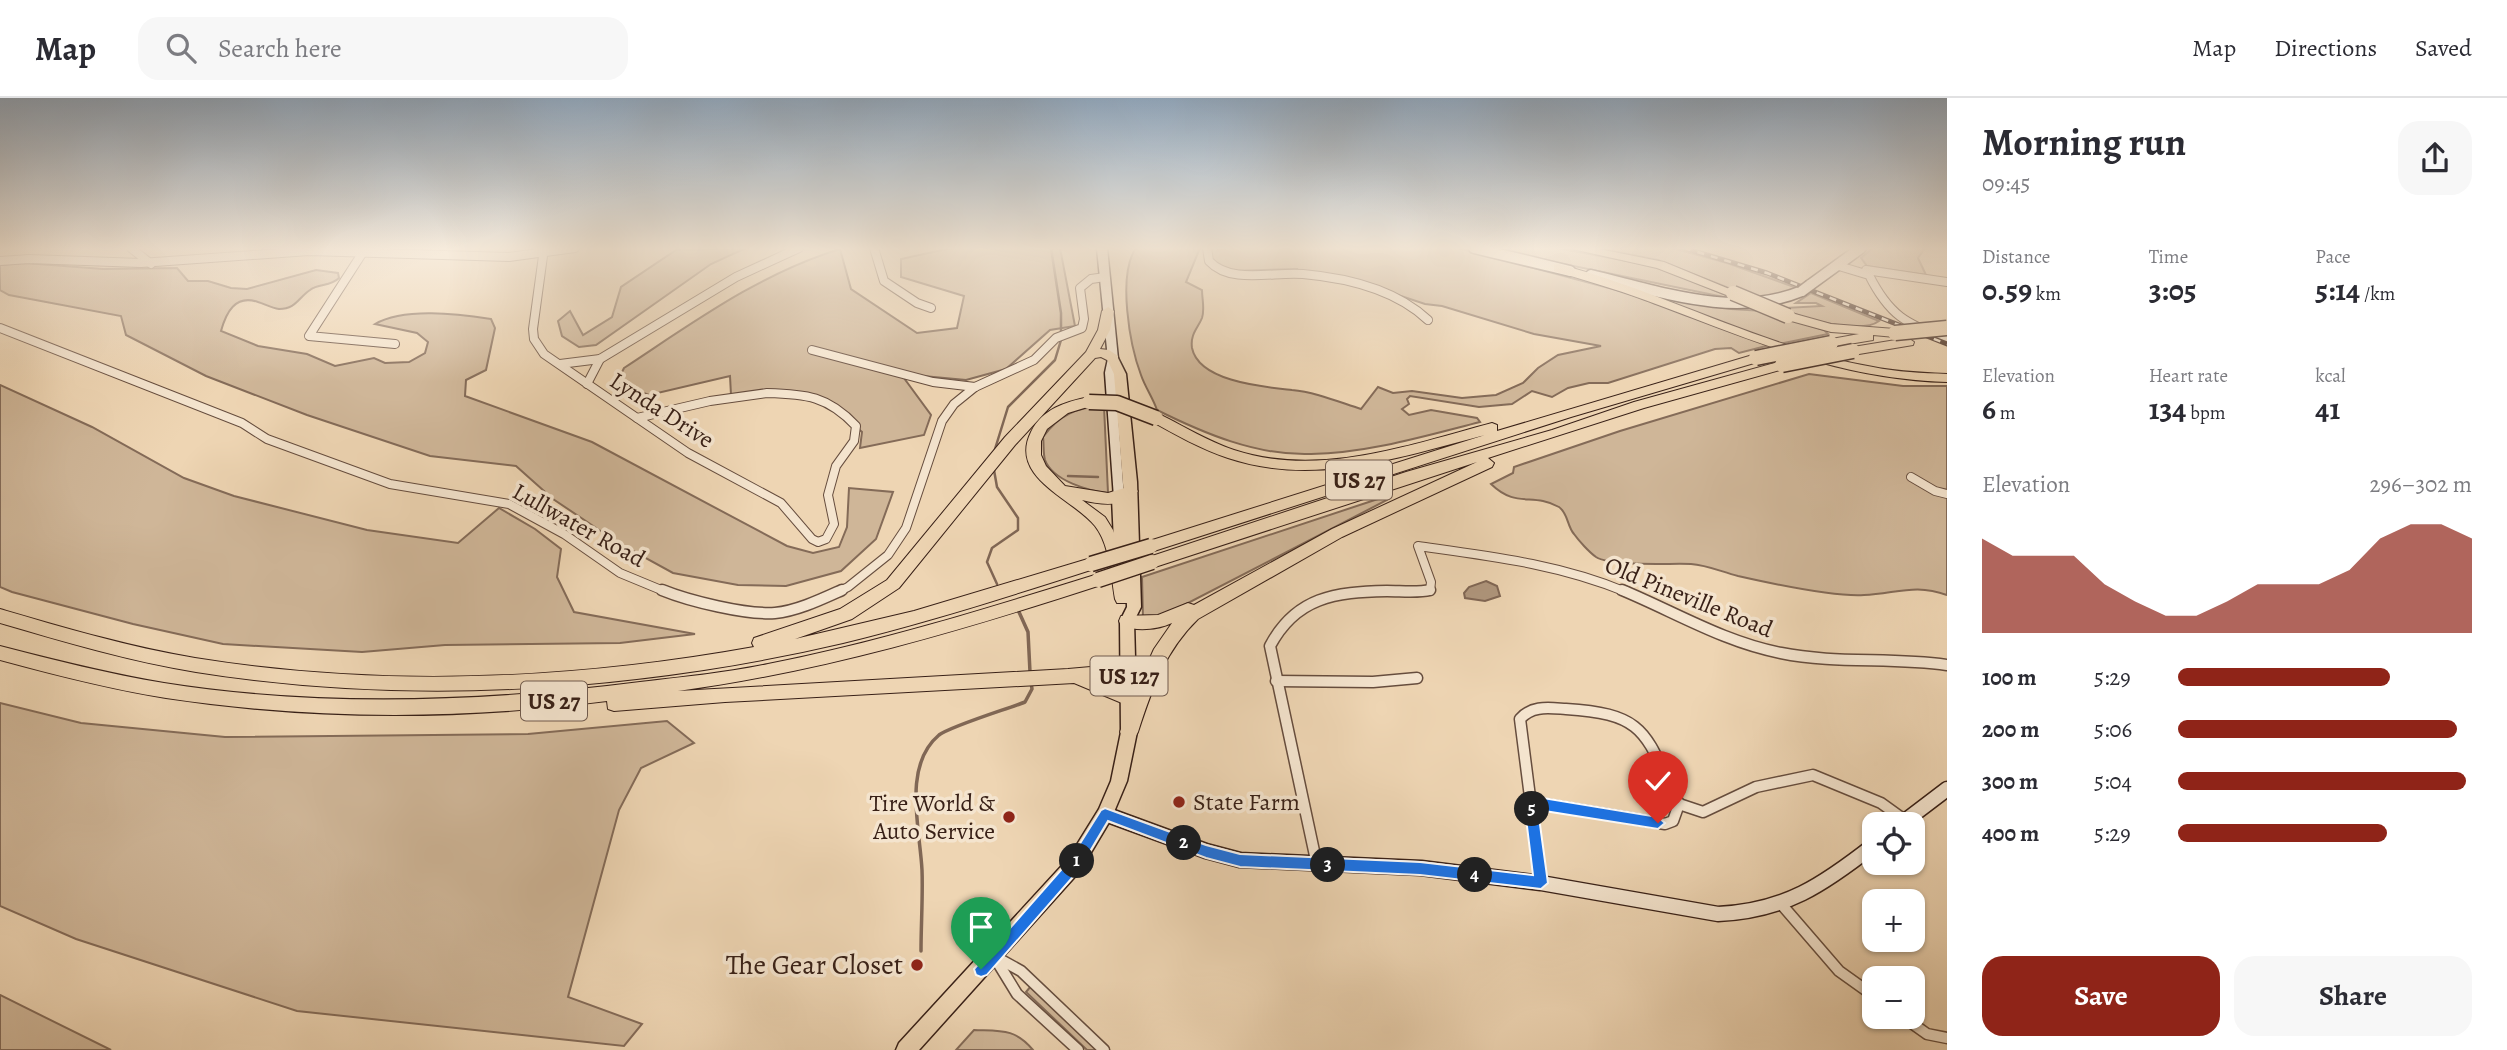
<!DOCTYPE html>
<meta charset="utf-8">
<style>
body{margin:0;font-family:Alegreya,serif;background:#f7f7f7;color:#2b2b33;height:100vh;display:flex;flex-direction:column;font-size:26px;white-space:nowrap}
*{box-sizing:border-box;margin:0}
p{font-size:23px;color:#7c7c81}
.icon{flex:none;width:38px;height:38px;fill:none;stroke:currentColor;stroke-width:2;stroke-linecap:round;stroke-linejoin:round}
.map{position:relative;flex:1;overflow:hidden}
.side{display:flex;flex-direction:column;background:#fff;width:560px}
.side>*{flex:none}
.buttons{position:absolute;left:1862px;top:714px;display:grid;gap:14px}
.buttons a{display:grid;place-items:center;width:63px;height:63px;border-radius:14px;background:#fff;box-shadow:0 2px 5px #0004;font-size:35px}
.pin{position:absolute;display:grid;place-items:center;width:60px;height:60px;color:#fff;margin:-72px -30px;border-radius:50% 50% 50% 0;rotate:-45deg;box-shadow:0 0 7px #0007}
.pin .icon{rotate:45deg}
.km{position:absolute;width:35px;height:35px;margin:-18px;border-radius:50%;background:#222;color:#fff;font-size:19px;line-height:35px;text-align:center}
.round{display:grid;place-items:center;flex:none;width:74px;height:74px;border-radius:21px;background:#f7f7f7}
.head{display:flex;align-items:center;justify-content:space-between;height:119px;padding:0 35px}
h1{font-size:38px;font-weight:700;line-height:52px}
.figures{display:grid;grid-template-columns:repeat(3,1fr);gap:10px;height:119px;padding:7px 35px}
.figures div{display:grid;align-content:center}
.figures b{font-size:30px;font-weight:700}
.figures small{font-size:19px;font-weight:400}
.figures p{font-size:19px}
.chart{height:196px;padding:14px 35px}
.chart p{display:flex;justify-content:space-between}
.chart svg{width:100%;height:126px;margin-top:7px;fill:#8f2418;opacity:.7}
.primary-button{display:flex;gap:14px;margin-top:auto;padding:14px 35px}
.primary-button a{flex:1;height:80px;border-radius:21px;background:#8f2418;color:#fff;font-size:28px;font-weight:700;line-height:80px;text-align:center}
.primary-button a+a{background:#f7f7f7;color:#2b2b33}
ul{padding:0 35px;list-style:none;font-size:23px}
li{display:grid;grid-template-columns:112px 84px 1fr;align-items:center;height:52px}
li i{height:18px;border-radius:9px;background:#8f2418}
header{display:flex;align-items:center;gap:42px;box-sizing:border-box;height:98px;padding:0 35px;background:#fff;border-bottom:2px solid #e1e1e2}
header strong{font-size:33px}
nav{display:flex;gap:38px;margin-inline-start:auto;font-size:24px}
.search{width:490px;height:63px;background:#f7f7f7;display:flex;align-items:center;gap:18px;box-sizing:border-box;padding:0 24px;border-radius:21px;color:#7c7c81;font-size:26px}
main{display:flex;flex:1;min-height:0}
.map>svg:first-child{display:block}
</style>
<header>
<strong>Map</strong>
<div class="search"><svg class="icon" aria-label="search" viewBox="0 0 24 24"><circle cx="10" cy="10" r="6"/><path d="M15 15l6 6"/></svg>Search here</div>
<nav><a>Map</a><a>Directions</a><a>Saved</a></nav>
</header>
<main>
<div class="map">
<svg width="1947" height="952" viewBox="0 0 1947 952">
<rect width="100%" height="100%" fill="#eed5b3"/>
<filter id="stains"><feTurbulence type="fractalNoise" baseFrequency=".00286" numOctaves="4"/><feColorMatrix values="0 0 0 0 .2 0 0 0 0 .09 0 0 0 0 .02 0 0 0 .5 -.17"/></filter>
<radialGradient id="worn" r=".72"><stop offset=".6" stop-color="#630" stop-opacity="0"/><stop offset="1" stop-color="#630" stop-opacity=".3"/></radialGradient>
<g fill="#cfb698" stroke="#846b58" stroke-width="2">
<polygon points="746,150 711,166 596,247 579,249 562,238 558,223 570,213 583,237 612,219 621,189 676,152"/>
<path d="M951 150H1060L1075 228 1050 232 1006 271 966 282 901 276 931 317 924 337 860 350 862 334 839 315 796 293 731 297 730 278 649 297 617 285 624 270C694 224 759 176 840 151L851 191 917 235 957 230 964 198 901 179V161Z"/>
<path d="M1136 150H1200L1186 184 1202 192C1202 201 1205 211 1202 220 1198 230 1190 236 1192 250 1199 284 1265 289 1292 292 1315 294 1339 304 1361 311L1378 289 1393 295 1412 293 1462 300 1496 297 1523 285 1538 270 1558 257 1601 248 1534 236 1442 208 1425 206 1395 196 1297 174V171L1231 173 1217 167 1210 158 1211 150H1458L1624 194 1770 247 1739 255 1731 250 1715 251 1608 285H1589L1568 290 1552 299 1532 293 1512 306 1479 309 1410 298 1407 301 1409 306 1402 311 1409 317 1431 312 1477 320 1480 324C1425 338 1368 355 1311 356 1257 358 1203 335 1157 312 1153 300 1145 289 1141 277 1130 248 1117 177 1136 150Z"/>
<polygon points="1487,150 1557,150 1627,163 1660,170 1738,202"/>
<polygon points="1597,150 1672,150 1727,165 1797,190 1764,201 1731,191 1658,162"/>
<polygon points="1873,150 1925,150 1918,160 1926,177 1867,168 1861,160"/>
<path d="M25 165 103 171 177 170 188 183H208L231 190 247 191 316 172 338 175 339 180C330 189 319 185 310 192 298 200 296 211 279 211 271 210 265 206 258 204 235 196 226 215 221 233L258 248 307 256 335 268 374 260 385 265 409 264 425 255 428 244 417 235 375 226C404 209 458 216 491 221L495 230 486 272 466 282 465 298 592 344 787 448 813 455 839 449 847 429 849 390 893 394 876 441 841 473 786 488 738 487 673 475 620 446 553 401 516 368 430 358 307 317 206 278 126 237 121 218 9 197 0 192V167Z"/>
<path d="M1811 195 1879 223C1862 236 1801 222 1784 210L1822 208 1816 205H1796Z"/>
<polygon points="1653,198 1731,211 1764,213 1824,232 1828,236 1779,246"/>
<path d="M1809 276 1903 288H1947V497C1915 485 1895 496 1864 497 1833 499 1769 485 1738 478 1722 474 1707 467 1691 466 1670 465 1612 469 1596 459 1589 454 1579 443 1574 436 1567 428 1568 415 1559 409 1532 394 1517 411 1491 386L1513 375 1514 369 1620 333Z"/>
<polygon points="0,287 92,329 184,380 234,398 367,432 458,445 499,410 535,431 561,451 557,479 574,514 695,536 620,545 445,547 362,554 223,546 133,526 12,494 0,489"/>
<path d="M1104 308 1108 395C1089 393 1053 383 1045 362 1043 355 1044 346 1043 339 1059 317 1077 309 1104 308Z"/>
<polygon points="1387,398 1387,402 1159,520 1143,522 1142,479"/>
<polygon points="0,605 81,625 225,639 528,636 667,623 694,645 641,670 619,712 568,899 642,926 624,948 297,913 76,841 0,808"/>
<polygon points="1031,888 1099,952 1087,952 1026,894"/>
<polygon points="0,897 111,952 0,952"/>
<path d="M974 932C1000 933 1015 930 1033 952H956Z"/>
</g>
<polygon fill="#b0977e" stroke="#806755" stroke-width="2" points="1486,483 1497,488 1500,498 1485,503 1465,500 1464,495 1469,489"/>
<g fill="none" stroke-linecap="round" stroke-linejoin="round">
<g stroke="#806755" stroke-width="2.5">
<polyline points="1051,150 1061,215 1061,234"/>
<polyline points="995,351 1008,309 1055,262 1061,242"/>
<polyline points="994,372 997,389 1018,420 1018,432 992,450 987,464 997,486"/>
<polyline points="1068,378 1098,379"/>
</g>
<g stroke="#806755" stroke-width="3.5">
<polyline points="1019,514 1028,534 1030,574"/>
<path d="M921 853C921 826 923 799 922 772 920 731 902 668 939 637 951 628 1007 611 1025 604L1032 591 1031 584"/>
</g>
<g stroke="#664d3e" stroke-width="10">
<g id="minor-far1">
<polyline points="131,150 151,166"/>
<polyline points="874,150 884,183 917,205 931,210"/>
<path d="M1207 150 1209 163C1231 187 1275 173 1303 176 1348 180 1395 191 1428 222"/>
<polyline points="363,154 309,238 395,246"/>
<polyline points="543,158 533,231 534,241 544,256 637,320"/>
<polyline points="0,163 29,161 141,165 309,153 509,159 575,150"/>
<path d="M1839 168 1869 177C1889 217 1906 226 1947 241"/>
<polyline points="1866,172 1947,184"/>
<polyline points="0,230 242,325 267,341 390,386 509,406 564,436 620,475 666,494"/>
<polyline points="812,252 933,284 975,289"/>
<polyline points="560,266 600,261 736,179 799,150"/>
<polyline points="587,286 600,261"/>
<path d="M767 295C806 296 828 298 856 328L854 343 836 368 828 397 834 426 826 441 818 444 812 441 781 405 688 355 637 320 710 303Z"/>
<polyline points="1911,379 1935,393 1947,396"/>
<polyline points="838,494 848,489 888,457 906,430 942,323 954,306 975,289 1034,262 1056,240 1082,230 1084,221 1080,190 1091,181 1105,179"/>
<path d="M1383 494 1430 493 1431 484 1418 448C1489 458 1559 466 1626 494"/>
</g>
</g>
<g stroke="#664d3e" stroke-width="13">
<g id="minor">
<path d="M662 492C689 503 746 517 775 515 797 513 822 501 842 492"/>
<path d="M1622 492C1675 514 1724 544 1781 555 1835 566 1892 559 1947 567"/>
<polyline points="1276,583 1373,584 1417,580"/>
<path d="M1531 704 1665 726 1673 723 1679 706C1645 638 1650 616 1566 611 1549 610 1532 607 1520 621L1541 785"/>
<polyline points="1679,706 1703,714 1756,689 1813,677 1881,705 1906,723"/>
<path d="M1317 767 1270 548C1296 499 1335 494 1387 493 1401 493 1418 495 1430 492"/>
<polyline points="1782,807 1839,873 1874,898"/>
<polyline points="994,858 1021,873 1104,952"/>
<polyline points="995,860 1017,896 1078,952"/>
<polyline points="1903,919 1927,936 1947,940"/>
</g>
</g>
<g stroke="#382017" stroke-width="13">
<g id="secondary-far1">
<polyline points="1102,150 1113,261 1110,275 1119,400"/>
<polyline points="1474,150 1570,173"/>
<path d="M1591 177C1659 193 1734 221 1802 193"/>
<polyline points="1810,187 1861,150"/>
</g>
</g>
<g stroke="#382017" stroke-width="17">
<g id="secondary">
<path d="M1105 716 1206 753 1240 762 1421 770 1541 785 1718 816C1785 813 1823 787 1874 747"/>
<polyline points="1901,726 1947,691"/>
</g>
</g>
<g stroke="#382017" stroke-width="3">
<polygon id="primary" points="1113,257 1117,258 1126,276 1137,384 1141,509 1134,523 1137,634 1127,683 1111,721 1080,773 919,952 896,952 899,945 1068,761 1099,711 1111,683 1121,634 1120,523 1127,509 1126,470 1117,470 1115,466 1112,400 1119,395 1124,397 1114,276 1107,261"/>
</g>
<g stroke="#382017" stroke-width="2">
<g id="motorway">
<polygon points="1568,150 1594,150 1664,164 1739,195 1737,198 1729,198 1657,170"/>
<path d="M1558 166C1665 194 1764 250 1873 269 1897 274 1922 275 1947 276V284C1835 281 1748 240 1645 202 1615 191 1584 182 1554 173V167Z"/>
<path d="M1108 209 1114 213 1110 232 1100 251 1109 252 1118 258V264L1113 265 1101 259 1095 260 1015 347 899 490 852 521 795 541 914 513 1091 460 1097 462 1099 466 1097 470C1013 497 929 524 843 545 633 594 409 608 196 574 129 563 65 544 0 525V511C65 530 129 549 195 560 379 590 571 582 754 549L752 545 754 540 840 511 887 482 1005 339 1086 254 1098 232 1102 213Z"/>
<polygon points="1788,214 1831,226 1895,231 1901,235 1895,239 1873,237 1873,242 1831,249 1826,248 1826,242 1859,236 1831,234 1784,221 1784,215"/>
<polygon points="1908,240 1914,244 1913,247 1853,257 1846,253 1853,249"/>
<path d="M1756 256 1761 257V263L1571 319 1151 454 1143 448 1146 444 1485 337C1400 359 1315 389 1228 360 1201 351 1176 337 1151 323L1149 320 1151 317H1161C1185 329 1208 343 1234 352 1319 380 1409 347 1492 325L1497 327V333Z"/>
<path d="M1782 263 1789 267 1787 270 1644 310 1488 360 1494 365 1492 369 1342 439 1198 521C1165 553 1152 591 1138 634L1135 639 1129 642 1123 639 1120 634 1129 608 1074 585 725 604 614 613 608 611 607 603C462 622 311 622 166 600 110 591 55 577 0 562V548C54 562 109 576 164 585 321 610 483 604 640 584 683 579 726 575 768 566 880 544 989 510 1098 476L1104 478 1106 482 1104 486C963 532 825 573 678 593L1068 571 1102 568 1128 560 1134 562 1136 567 1134 572 1105 581 1134 595 1154 551 1172 525C1157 532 1137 533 1121 528L1119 523 1121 518 1158 517 1188 505 1194 507 1332 431 1477 364 1152 470 1146 468 1144 464 1146 460 1406 374 1552 332 1634 304Z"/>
<path d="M1089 299 1094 301 1096 304 1094 307 1068 315 1047 331 1041 343V357L1046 368 1065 388 1108 395 1131 388 1138 393C1125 410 1101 407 1082 402L1105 419 1113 432 1123 460 1131 501 1129 505H1117L1115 501C1111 478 1110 447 1095 428 1074 401 1008 380 1031 334 1042 311 1065 304 1089 299Z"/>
</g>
</g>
<use href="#minor-far1" stroke="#f4e4ce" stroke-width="8"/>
<use href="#minor" stroke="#f4e4ce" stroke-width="10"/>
<use href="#secondary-far1" stroke="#f4e4ce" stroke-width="10"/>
<use href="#secondary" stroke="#f4e4ce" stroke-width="14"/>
<use href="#primary" fill="#eed5b3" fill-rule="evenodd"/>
<use href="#motorway" fill="#eed5b3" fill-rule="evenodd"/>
<g stroke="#382017" stroke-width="5">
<polyline id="rail" points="1684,150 1767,175 1947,246"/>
</g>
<use href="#rail" stroke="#f4e4ce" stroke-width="2.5" stroke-dasharray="7" stroke-linecap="butt"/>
<g stroke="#382017" stroke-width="13" stroke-linecap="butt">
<polyline id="secondary-bridge" points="1802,193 1810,187"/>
</g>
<g stroke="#382017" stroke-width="17" stroke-linecap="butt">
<g id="motorway-bridge">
<polyline points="1733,195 1788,218"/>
<polyline points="1895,235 1947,230"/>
<polyline points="1756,260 1831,245"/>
<polyline points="1782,267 1853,253"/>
<polyline points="1089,304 1117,305 1156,320"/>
<polyline points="1091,466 1151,448"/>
<polyline points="1098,482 1152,464"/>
</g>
</g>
<use href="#secondary-bridge" stroke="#f4e4ce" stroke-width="10"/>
<use href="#motorway-bridge" stroke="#eed5b3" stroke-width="14"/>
</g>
<linearGradient id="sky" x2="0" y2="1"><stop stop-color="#91a8be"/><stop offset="0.53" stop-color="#f7ecdd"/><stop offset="1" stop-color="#f7ecdd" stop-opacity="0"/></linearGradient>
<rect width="1947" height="284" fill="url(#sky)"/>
<polygon fill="#1a73e8" stroke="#fff" stroke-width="2" points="1531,698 1658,719 1665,725 1658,731 1538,712 1548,785 1541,791 1420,777 1240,769 1206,760 1108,723 1079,772 987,877 981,879 976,877 974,871 1069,763 1101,712 1105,710 1206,747 1240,756 1420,764 1533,777 1524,704"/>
<g fill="#8f2418" stroke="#f4e4ce" stroke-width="2.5">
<circle cx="1179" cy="704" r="7"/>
<circle cx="1009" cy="719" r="7"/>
<circle cx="917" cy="867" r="7"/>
</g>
<g text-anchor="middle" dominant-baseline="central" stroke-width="7" stroke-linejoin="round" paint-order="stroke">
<g fill="#f4e4ce" stroke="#705b4e" stroke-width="2">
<rect x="1326" y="362.5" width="66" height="39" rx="5"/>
<rect x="1090.5" y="558.5" width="77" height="39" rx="5"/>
<rect x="521" y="583.5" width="66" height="39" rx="5"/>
</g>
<g font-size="23" font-weight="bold" fill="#382017">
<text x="1359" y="382">US 27</text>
<text x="1129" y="578">US 127</text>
<text x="554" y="603">US 27</text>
</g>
<g font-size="24" fill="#382017" stroke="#f4e4ce">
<text transform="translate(662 312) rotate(33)">Lynda Drive</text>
<text transform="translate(579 427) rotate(29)">Lullwater Road</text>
<text transform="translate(1689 499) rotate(22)">Old Pineville Road</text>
</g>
<g font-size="24" fill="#382017" stroke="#f4e4ce" text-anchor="start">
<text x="1193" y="704">State Farm</text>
<text x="995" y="705" text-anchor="end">Tire World &amp;<tspan x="995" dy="28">Auto Service</tspan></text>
</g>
<g font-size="28" fill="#382017" stroke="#f4e4ce" text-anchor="end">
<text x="903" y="867">The Gear Closet</text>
</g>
</g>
<rect width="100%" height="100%" filter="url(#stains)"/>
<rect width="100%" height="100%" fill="url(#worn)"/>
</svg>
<div class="buttons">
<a><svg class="icon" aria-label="locate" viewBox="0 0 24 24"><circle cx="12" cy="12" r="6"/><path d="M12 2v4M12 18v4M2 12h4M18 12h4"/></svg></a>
<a>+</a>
<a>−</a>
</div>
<div class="pin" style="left:981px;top:871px;background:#1e9e55"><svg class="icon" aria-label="arrive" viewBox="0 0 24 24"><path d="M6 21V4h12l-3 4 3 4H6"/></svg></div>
<div class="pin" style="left:1658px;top:725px;background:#d93025"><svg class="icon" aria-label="check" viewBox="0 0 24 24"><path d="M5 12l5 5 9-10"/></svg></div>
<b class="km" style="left:1077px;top:763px">1</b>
<b class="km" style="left:1184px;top:745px">2</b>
<b class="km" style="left:1328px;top:767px">3</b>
<b class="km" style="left:1475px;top:777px">4</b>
<b class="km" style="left:1532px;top:711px">5</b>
</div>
<section class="side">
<div class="head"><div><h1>Morning run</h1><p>09:45</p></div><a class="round"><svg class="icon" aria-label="share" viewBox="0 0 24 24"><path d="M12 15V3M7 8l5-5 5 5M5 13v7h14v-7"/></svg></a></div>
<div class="figures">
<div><p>Distance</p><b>0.59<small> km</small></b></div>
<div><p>Time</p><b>3:05</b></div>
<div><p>Pace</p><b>5:14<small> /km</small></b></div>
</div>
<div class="figures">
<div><p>Elevation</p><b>6<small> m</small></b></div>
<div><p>Heart rate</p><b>134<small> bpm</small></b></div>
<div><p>kcal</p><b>41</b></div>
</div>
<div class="chart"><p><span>Elevation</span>296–302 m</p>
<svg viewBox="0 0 160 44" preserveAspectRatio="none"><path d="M0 44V11L10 17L20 17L30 17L40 27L50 33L60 38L70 38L80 33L90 27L100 27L110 27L120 22L130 11L140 6L150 6L160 11V44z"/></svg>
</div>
<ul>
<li><b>100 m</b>5:29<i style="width:72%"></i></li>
<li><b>200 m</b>5:06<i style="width:95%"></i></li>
<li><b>300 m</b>5:04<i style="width:98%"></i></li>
<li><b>400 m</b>5:29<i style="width:71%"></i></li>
</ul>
<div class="primary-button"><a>Save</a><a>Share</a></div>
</section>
</main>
